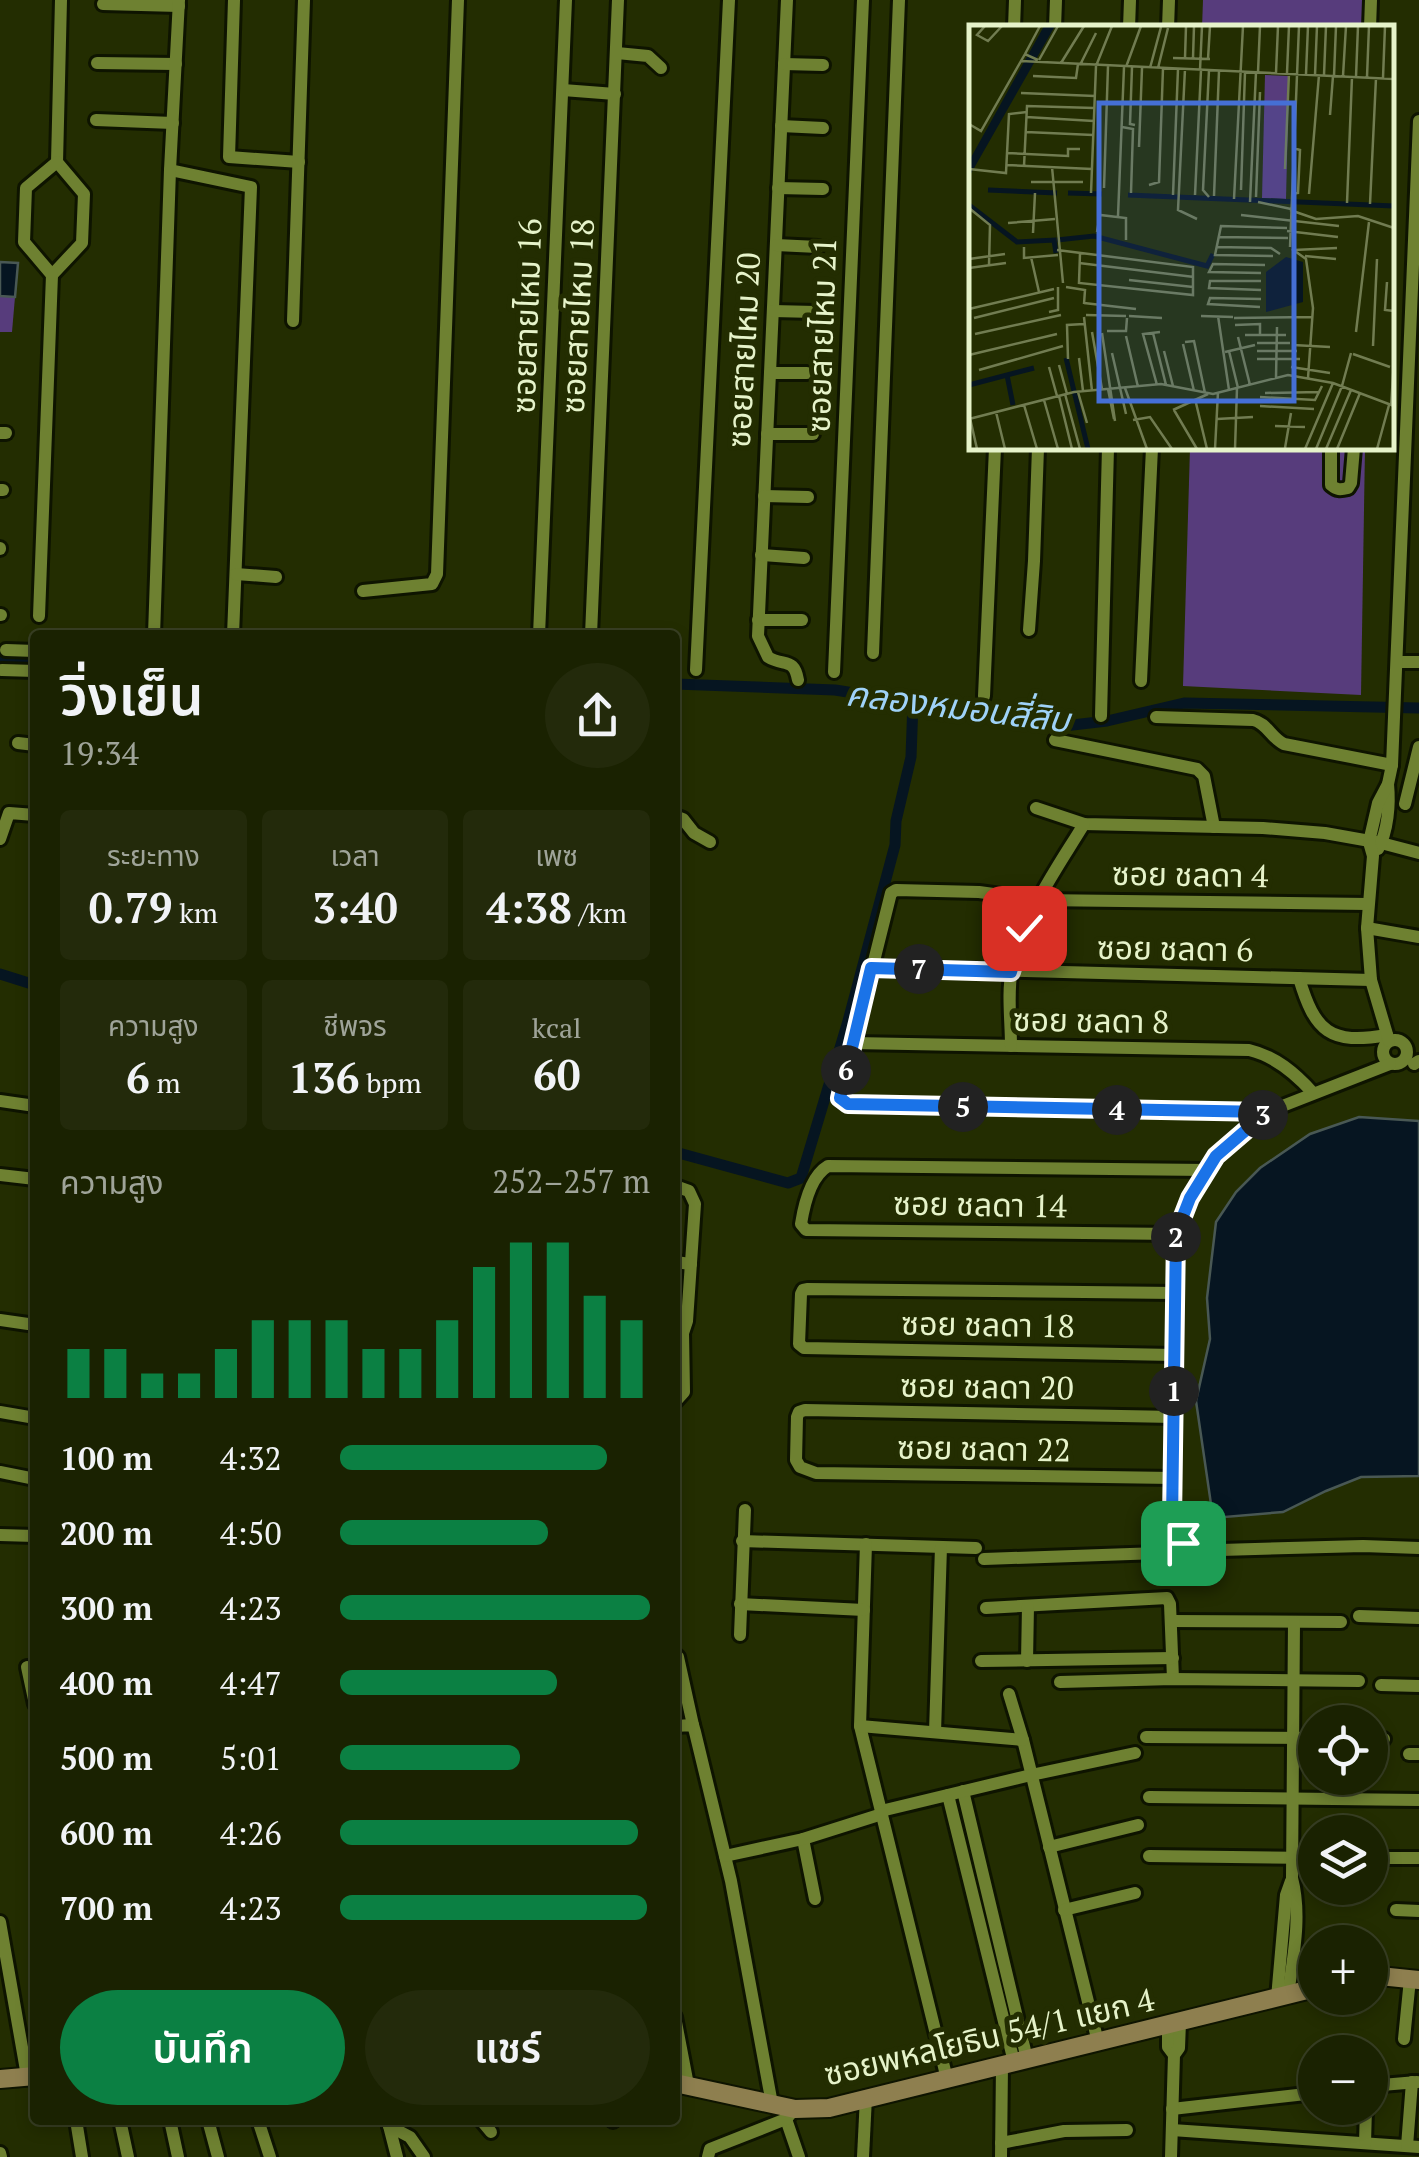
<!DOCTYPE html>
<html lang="th">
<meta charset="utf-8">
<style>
body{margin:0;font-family:"PT Serif","Noto Sans Thai",serif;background:#232a0b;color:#f1f3f6;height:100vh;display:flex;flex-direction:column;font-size:38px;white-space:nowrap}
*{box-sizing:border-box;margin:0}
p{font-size:32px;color:#9fa499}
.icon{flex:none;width:55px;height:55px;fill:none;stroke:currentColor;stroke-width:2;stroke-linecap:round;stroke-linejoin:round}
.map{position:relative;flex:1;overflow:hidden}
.sheet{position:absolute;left:30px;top:630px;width:650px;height:1495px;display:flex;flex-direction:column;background:#1a2201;border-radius:10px;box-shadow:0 5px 15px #0003,0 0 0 2px #383f23}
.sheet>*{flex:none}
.controls{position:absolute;left:1298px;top:1705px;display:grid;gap:20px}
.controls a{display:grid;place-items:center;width:90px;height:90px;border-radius:50%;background:#1a2201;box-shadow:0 5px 15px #0003,0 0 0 2px #383f23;font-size:50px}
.pin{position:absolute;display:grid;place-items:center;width:85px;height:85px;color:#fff;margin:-42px;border-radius:20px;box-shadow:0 5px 15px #0006}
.km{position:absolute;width:50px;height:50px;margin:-25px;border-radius:50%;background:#222;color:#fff;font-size:28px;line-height:50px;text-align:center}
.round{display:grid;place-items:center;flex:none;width:105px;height:105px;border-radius:52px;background:#232a0b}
.overview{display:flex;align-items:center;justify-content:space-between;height:170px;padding:0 30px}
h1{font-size:55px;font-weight:600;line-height:75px}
.metrics{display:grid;grid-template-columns:repeat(3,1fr);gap:15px;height:170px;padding:10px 30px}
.metrics div{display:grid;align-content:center;border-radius:10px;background:#232a0b;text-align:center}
.metrics b{font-size:42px;font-weight:600}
.metrics small{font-size:28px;font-weight:400}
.metrics p{font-size:28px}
.chart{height:280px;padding:20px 30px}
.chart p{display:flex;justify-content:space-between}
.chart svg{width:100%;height:180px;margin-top:10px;stroke:#0b8043;stroke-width:6}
.cta{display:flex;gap:20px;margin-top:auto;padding:20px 30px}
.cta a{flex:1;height:115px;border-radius:60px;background:#0b8043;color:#fff;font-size:40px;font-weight:600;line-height:115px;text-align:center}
.cta a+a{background:#232a0b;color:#f1f3f6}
ul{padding:0 30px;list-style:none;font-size:32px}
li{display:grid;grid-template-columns:160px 120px 1fr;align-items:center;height:75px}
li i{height:25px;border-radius:12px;background:#0b8043}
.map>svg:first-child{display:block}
</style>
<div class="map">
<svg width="1419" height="2157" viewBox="0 0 1419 2157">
<rect width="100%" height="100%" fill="#232d01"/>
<g fill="#573c7c">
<polygon points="1203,0 1374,0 1373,27 1202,28"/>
<polygon points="0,296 15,297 12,332 0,332"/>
<polygon points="1190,448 1365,448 1361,695 1183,686"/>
</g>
<g fill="#061521" stroke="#495854" stroke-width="2.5">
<polygon points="0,262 18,263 15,297 0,296"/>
<polygon points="1359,1117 1419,1121 1419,1476 1361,1477 1326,1491 1283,1512 1213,1518 1196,1401 1210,1339 1207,1298 1216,1222 1236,1192 1260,1168 1310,1134"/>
</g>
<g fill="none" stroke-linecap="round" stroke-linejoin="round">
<g stroke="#061521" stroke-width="11">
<polyline points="0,660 35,661"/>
<polyline points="675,684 835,690 1064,726 1107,721 1184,703 1419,708"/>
<polyline points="0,974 35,985"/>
<polyline points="675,1152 788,1183 801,1178 848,1021 895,845 896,821 911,757 913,702"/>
</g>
<g stroke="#0e1400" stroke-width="18">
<g id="street">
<polyline points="234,0 229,157 299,162"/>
<path d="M787 0 758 636 768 657C784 667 794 657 798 680"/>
<polyline points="103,4 179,6"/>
<polyline points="1014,28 1015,0"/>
<polyline points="1055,28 1056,0"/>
<polyline points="1129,28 1130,0"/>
<polyline points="1168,28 1169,0"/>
<polyline points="1370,28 1371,0"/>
<polyline points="617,53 648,56 661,68"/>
<polyline points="97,63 176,64"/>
<polyline points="784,64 823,65"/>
<polyline points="563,90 615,94"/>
<polyline points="96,120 173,123"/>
<polyline points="781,126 823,128"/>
<polyline points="170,170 251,187 233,635"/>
<polyline points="778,188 823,189"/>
<polyline points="776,245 818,247"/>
<polyline points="52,275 82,243 84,194 57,162 61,0"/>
<polyline points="773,311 815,312"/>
<polyline points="293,321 304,0"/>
<polyline points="770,373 807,373"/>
<polyline points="0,433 6,433"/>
<polyline points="767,434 813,434"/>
<path d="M1331 448V485C1337 490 1340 490 1348 488L1351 483 1354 448"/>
<polyline points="0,490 3,490"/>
<polyline points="764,496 808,497"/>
<polyline points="0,548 0,549"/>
<polyline points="761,555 804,558"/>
<polyline points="236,574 276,577"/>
<polyline points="363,591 432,584 437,574 458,0"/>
<polyline points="0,615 1,615"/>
<polyline points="39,616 52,275 24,242 26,188 57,162"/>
<polyline points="758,620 802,620"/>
<polyline points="1029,630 1034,561 1038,448"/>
<polyline points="154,635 170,170 179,0"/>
<polyline points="539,635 566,0"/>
<polyline points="591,635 618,0"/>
<polyline points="6,650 35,651"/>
<polyline points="873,653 899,0"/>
<polyline points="1397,662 1419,662"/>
<polyline points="2,670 35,671"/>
<polyline points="696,670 729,0"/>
<polyline points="834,672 863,0"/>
<polyline points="1141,681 1152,448"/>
<polyline points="984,696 995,448"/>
<polyline points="1101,716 1108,448"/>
<path d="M1156 717 1253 720C1267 723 1271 738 1284 744L1392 765"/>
<polyline points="1055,740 1197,769 1204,776 1214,827"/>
<polyline points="18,743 35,745"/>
<polyline points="1405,804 1419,747"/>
<polyline points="1036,808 1084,824 1263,828 1325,833 1381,843 1419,853"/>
<polyline points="675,816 683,819 694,833 710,842"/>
<polyline points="0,839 9,813 35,815"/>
<path d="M1378 849C1388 831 1390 804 1388 784"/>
<polyline points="1367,928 1419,937"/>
<polyline points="871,967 1371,980"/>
<path d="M1299 978C1315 1032 1330 1045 1387 1035"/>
<circle cx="1395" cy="1052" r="12"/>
<polyline points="1389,1041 1371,980 1367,928 1373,856 1369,842 1378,803 1388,784 1392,765 1419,121"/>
<path d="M853 1043 1249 1050C1275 1056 1295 1073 1313 1093"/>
<path d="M1011 1046C1011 1021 1007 993 1012 969 1023 915 1056 870 1084 824"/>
<polyline points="1414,1064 1419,1061"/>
<polyline points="0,1101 35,1106"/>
<polyline points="1267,1112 848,1104 843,1102 841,1093 891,893 896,890 979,892 1037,900 1368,904"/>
<polyline points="0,1175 35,1179"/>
<polyline points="675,1186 689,1191 695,1204 687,1321 683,1333 684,1392 675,1402"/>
<path d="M1176 1234 806 1230 801 1224C804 1205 811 1176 828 1166L1207 1170"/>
<polyline points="675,1262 691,1264"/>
<polyline points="0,1320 35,1325"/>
<polyline points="1174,1355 804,1348 799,1344 801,1294 803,1290 808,1289 1175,1293"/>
<polyline points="0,1412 35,1418"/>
<polyline points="0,1472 35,1479"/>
<polyline points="1173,1478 816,1473 800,1467 796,1460 797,1417 799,1412 805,1410 1174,1417"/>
<polyline points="0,1535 35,1536"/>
<polyline points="742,1541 976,1548"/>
<polyline points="1183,1543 1172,1521 1176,1234 1190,1198 1215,1156 1254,1122 1267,1112 1390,1064"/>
<polyline points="1183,1543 1221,1550 1363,1546 1419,1548"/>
<polyline points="866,1544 860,1726 947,2079"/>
<polyline points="984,1559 1159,1553 1183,1543"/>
<polyline points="740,1604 864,1610"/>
<polyline points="986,1608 1167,1598 1170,1604 1173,1679"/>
<polyline points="1359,1616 1419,1618"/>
<polyline points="1171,1621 1341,1622"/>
<polyline points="740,1635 745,1510"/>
<polyline points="675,1654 678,1657 693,1725"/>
<polyline points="981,1661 1173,1658"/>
<polyline points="1027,1661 1028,1606"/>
<polyline points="27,1667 35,1704"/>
<polyline points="1060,1682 1173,1679 1359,1681"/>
<polyline points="1381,1685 1419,1686"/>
<polyline points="1009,1694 1023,1740 1098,2042"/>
<polyline points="675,1726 693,1725 695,1732 731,1881 772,2104"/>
<polyline points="860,1726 1023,1740"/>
<polyline points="935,1732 941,1547"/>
<polyline points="1146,1737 1315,1738"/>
<polyline points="1370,1739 1384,1739"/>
<polyline points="1409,1754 1419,1754"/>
<polyline points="963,1791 1027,2059"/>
<polyline points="948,1795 1014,2062"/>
<polyline points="1149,1797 1419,1800"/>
<polyline points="881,1811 1031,1775 1135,1753"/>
<polyline points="803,1839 815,1899"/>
<polyline points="1049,1847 1138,1825"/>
<polyline points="725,1856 803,1839 882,1814"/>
<polyline points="1149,1856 1315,1858"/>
<polyline points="1370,1858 1419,1858"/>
<polyline points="1064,1910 1135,1893"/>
<polyline points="1396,1910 1419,1911"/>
<polyline points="0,1922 27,2076"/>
<path d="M1288 1995C1293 1957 1302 1916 1292 1878L1294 1622"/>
<polyline points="1277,1998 1286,1895 1291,1881"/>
<polyline points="675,2017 688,2085"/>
<polyline points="1168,2024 1168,2047 1174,2055"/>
<polyline points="1404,2039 1410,1979"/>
<polyline points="1370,2086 1417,2082"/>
<polyline points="1172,2109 1315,2093"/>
<polyline points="786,2119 799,2157"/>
<polyline points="76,2120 82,2157"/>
<polyline points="120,2120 128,2157"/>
<polyline points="170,2120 178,2157"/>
<polyline points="208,2120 218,2157"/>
<polyline points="258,2120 270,2157"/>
<polyline points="481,2120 491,2132"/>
<polyline points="613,2121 613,2120"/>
<polyline points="388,2122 397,2157"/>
<polyline points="389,2126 410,2137 424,2157"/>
<polyline points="1172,2130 1419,2147"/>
<polyline points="1001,2143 1064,2131 1127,2130"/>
<polyline points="1365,2143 1366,2108"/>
<polyline points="1407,2146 1412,2082"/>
<polyline points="0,2153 1,2157"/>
<polyline points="708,2157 710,2149 786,2119 795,2109"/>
<polyline points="863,2157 866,2097"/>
<polyline points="1001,2157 1002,2065"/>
<polyline points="1171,2157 1174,2055 1179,2048 1180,2022"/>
</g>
</g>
<g stroke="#0e1400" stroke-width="22">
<g id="secondary">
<polyline points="1370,1975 1419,1980"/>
<polyline points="0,2079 35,2076"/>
<polyline points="675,2083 795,2109 829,2108 1315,1988"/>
</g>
</g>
<use href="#street" stroke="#6e8131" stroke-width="12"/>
<use href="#secondary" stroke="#8e7f4f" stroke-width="18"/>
</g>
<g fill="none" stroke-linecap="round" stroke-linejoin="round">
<g stroke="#fff" stroke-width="20">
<polyline id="route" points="1024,928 1011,972 871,968 840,1098 848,1104 1267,1112 1216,1156 1190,1198 1176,1234 1172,1521 1183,1543"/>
</g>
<use href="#route" stroke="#1a73e8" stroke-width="12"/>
</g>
<g text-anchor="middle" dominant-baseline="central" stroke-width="10" stroke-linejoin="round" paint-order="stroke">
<g font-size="32" fill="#e6f3ca" stroke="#232d01">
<text transform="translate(526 316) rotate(-88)">ซอยสายไหม 16</text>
<text transform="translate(577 316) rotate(-87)">ซอยสายไหม 18</text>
<text transform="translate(821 335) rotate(-88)">ซอยสายไหม 21</text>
<text transform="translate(743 350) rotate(-87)">ซอยสายไหม 20</text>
<text transform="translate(1190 874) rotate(1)">ซอย ชลดา 4</text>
<text transform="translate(1175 948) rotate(1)">ซอย ชลดา 6</text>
<text transform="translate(1091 1020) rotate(1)">ซอย ชลดา 8</text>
<text transform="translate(980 1204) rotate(1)">ซอย ชลดา 14</text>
<text transform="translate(988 1324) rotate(1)">ซอย ชลดา 18</text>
<text transform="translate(987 1386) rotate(1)">ซอย ชลดา 20</text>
<text transform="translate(984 1448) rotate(1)">ซอย ชลดา 22</text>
<text transform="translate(989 2036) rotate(-13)">ซอยพหลโยธิน 54/1 แยก 4</text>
</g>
<g font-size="35" font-style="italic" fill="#9fd2f8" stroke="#232d01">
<text transform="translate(958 706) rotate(7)">คลองหมอนสี่สิบ</text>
</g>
</g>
<g transform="translate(969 25)">
<rect width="425" height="425" fill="#232d01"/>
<path d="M296 50 320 51 317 174 293 173Z" fill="#573c7c"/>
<path d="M75 1H86L0 152V136ZM317 232 334 237V277L297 287V247Z" fill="#061521"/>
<path fill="none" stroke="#061521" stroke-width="5" d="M19 165 88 168M99 168 133 169M159 170 425 181M0 180 48 217 85 215 87 228M88 215 125 211 238 241 244 229M97 333 119 424M38 350 44 380M0 360 65 343"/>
<path fill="none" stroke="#717c51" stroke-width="2.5" d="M16 1 8 10 19 16 33 1M56 29 71 1M204 33 241 34M216 33 217 1M224 33 225 1M239 34 241 1M70 35 89 1M52 36 425 54M92 38 115 1M111 40 127 8M157 42 172 1M163 42 161 99 166 100M181 43 192 2M189 43 199 3M216 44 209 185 228 194M231 45 233 1M240 45 234 165 240 172M289 47 291 1M307 48 309 1M318 48 320 1M337 49 339 1M346 50 348 1M355 50 357 1M64 51 107 53 109 39M365 51 367 1M374 51 377 1M387 52 389 1M398 52 400 1M414 53 416 1M52 68 126 71M361 90 364 51M57 92 125 96M0 99 12 106 56 29 69 35M153 102 164 104 162 168M57 107 124 110M170 122 173 43M38 128 99 131V124H111M38 140 123 144M55 141 58 81 125 83M83 142 94 258M0 144 37 148 40 89 58 87M316 144 320 48M62 157H114M180 160 190 157 194 43M135 163 139 41M272 165 276 47M122 168 127 41 143 1M322 169 329 168 331 125 324 123M340 169 350 50M204 170 209 44M226 170 232 45M245 171 250 46M287 172 291 67M265 174 274 1M281 177 287 47M289 177 322 184M378 178 383 52M401 179 407 53M0 183 21 200 20 240M321 185 347 194 389 191 425 203M272 190 370 201M149 191 155 42M39 198 86 194M318 206 369 212M128 207 131 190 157 193V215M64 208 66 168M250 212 319 213M55 222V233L89 230M247 222 302 223 311 229M321 222 330 1M323 224 337 234 344 283 339 353M88 225 224 242V270L110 258 111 228M325 225 368 223M304 231 246 230 252 201 318 203M336 231 367 234M62 232 70 267M0 234 36 229M110 238 225 252M0 243 37 238M292 248 240 247 244 239 296 240M160 255 224 262M418 257 416 285 425 286M97 262 116 265 115 279M292 265 240 263 241 256H292M115 278 167 284M291 282 239 279 241 273 292 274M0 284 85 264M80 287 89 285V262M117 290 157 291M160 291 193 293M232 291 264 292M249 291 260 365M115 292 123 366M5 293 85 273M265 293 344 292M266 300 291 299V310M138 306H157L158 293M123 307 133 364M387 307 400 197M133 308 146 396M184 308 197 360M6 309 92 290M276 310H317M157 311 169 362M269 312 281 360M216 317 225 316 236 368M288 318H321M214 319 225 366M324 320 361 322M404 321 408 234M195 326 204 361M260 326 269 363M288 326H328M256 327 286 320M143 328 157 389M384 329 421 342M0 330 88 309M110 333 114 366M99 334 98 300 115 299M288 334H331M90 340 98 369M80 342 88 371M322 342 361 348M10 345 94 321M307 353 308 302M188 360 174 309 191 307M373 361 382 328M156 363 178 424M139 364 145 394M109 367 118 398M296 368 350 367M96 369 111 424M90 371 103 424M291 372 346 375 353 361M75 375 89 424M227 378 238 424M55 380 68 424M291 381 345 384M422 381 425 336M204 385 239 369M205 385 228 424M27 387 36 424M1 393 8 424M0 394 105 367 192 359 244 369 319 350 364 358 425 381M248 394 284 392M164 395 181 392 203 424M306 401 336 402M316 423 322 388M246 424 249 367M266 424 268 363M336 424 364 358M347 424 373 361M357 424 382 365M368 424 391 368M408 424 420 380"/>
<path fill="#456fd5" fill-opacity="0.15" stroke="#456fd5" stroke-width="5" d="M130 78H325V376H130Z"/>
<rect width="425" height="425" fill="none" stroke="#e6f3ca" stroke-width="5"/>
</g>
</svg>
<div class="controls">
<a><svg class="icon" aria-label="locate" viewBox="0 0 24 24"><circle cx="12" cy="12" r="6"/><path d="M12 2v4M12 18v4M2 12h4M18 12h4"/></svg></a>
<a><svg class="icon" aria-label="layers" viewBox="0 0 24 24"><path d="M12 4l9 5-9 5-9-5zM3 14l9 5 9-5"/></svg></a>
<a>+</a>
<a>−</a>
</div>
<div class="pin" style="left:1183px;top:1543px;background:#1e9e55"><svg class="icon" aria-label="arrive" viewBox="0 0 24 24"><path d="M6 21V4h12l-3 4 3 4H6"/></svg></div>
<div class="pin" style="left:1024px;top:928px;background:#d93025"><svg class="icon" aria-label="check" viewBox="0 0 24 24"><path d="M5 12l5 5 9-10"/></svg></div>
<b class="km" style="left:1174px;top:1391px">1</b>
<b class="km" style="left:1176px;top:1237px">2</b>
<b class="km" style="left:1263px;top:1115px">3</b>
<b class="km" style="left:1117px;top:1110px">4</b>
<b class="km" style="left:963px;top:1107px">5</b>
<b class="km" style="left:846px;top:1070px">6</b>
<b class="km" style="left:919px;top:969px">7</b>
<section class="sheet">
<div class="overview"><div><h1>วิ่งเย็น</h1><p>19:34</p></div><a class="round"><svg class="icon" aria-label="share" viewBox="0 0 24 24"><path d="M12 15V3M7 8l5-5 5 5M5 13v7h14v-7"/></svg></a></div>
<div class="metrics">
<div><p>ระยะทาง</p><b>0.79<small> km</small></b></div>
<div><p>เวลา</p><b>3:40</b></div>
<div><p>เพซ</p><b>4:38<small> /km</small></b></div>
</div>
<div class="metrics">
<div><p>ความสูง</p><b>6<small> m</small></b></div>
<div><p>ชีพจร</p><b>136<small> bpm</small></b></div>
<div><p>kcal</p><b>60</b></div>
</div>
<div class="chart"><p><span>ความสูง</span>252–257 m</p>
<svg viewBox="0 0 160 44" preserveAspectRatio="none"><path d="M5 44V32M15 44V32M25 44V38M35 44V38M45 44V32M55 44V25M65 44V25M75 44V25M85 44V32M95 44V32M105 44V25M115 44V12M125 44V6M135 44V6M145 44V19M155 44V25"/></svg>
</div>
<ul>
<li><b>100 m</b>4:32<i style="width:86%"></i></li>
<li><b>200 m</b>4:50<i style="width:67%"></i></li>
<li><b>300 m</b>4:23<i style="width:100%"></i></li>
<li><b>400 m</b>4:47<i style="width:70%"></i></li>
<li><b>500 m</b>5:01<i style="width:58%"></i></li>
<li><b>600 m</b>4:26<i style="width:96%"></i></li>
<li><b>700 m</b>4:23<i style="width:99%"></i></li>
</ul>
<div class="cta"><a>บันทึก</a><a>แชร์</a></div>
</section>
</div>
